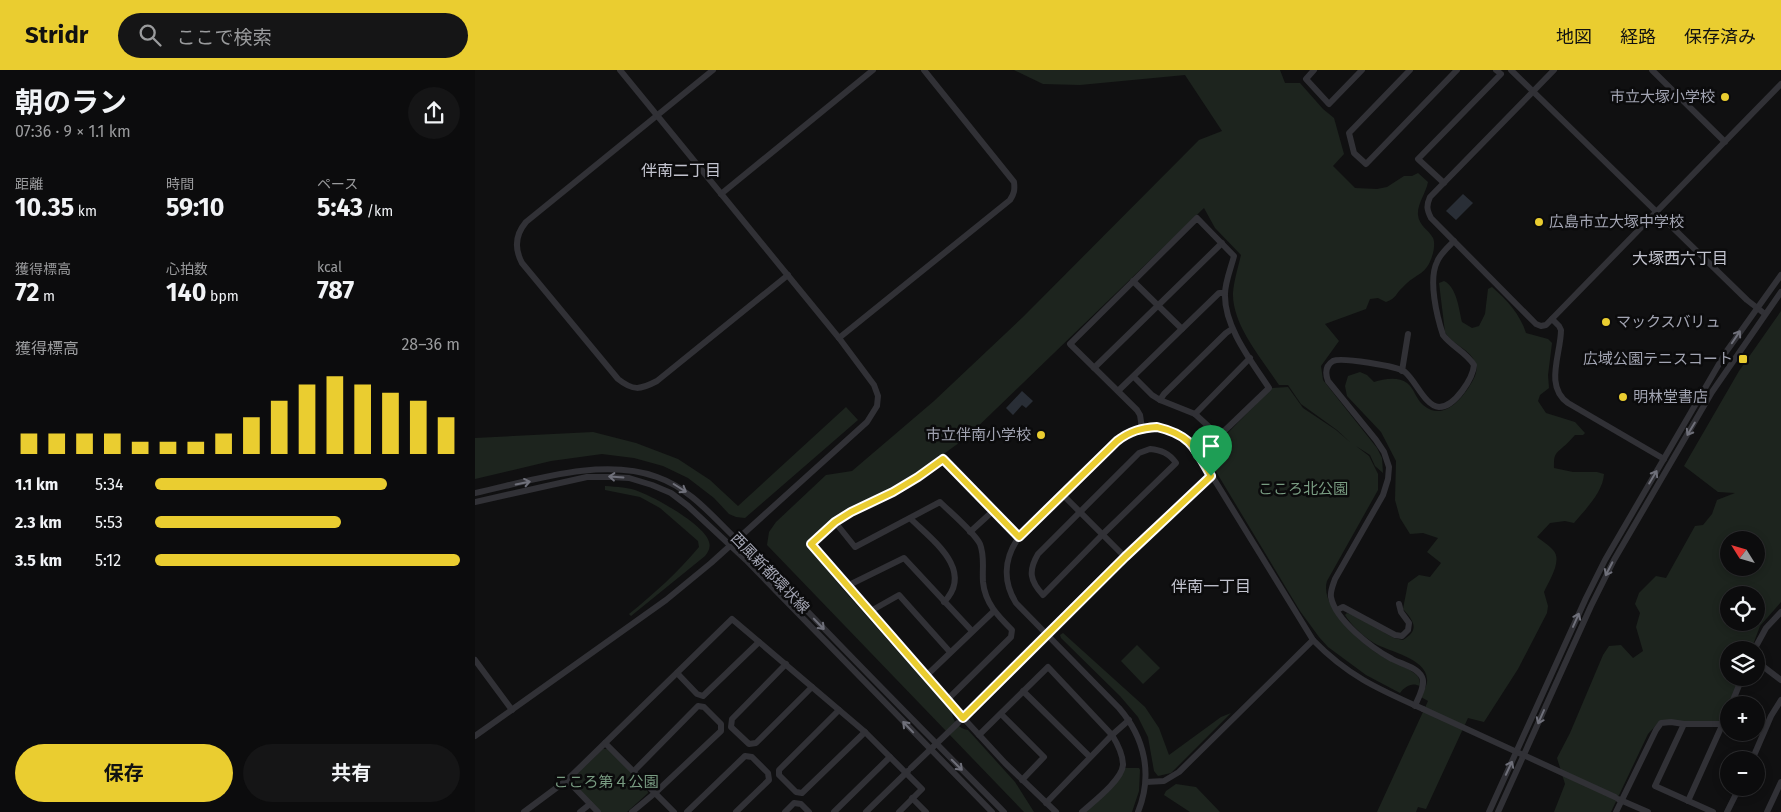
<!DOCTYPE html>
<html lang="ja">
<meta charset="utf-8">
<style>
body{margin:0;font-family:"Fira Sans","Noto Sans JP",sans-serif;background:#151516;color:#f1f3f6;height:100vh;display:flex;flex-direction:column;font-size:19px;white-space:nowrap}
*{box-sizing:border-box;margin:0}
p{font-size:16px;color:#9a9b9d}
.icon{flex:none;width:28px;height:28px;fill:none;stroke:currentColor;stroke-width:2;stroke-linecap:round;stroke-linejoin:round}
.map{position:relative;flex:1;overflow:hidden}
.details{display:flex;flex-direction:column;background:#0c0c0d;width:475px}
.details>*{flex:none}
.needle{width:32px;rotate:307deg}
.controls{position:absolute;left:1245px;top:461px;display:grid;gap:10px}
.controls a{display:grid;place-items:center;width:45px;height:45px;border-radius:50%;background:#0c0c0d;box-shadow:0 2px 8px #0003,0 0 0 1px #2c2c2e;font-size:25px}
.pin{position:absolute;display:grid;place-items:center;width:42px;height:42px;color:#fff;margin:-51px -21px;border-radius:50% 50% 50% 0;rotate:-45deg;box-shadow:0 0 5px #0007}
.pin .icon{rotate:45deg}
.round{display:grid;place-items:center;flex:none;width:52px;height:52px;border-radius:26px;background:#151516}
.summary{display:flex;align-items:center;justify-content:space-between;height:85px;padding:0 15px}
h1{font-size:28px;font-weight:700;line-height:38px}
.metrics{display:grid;grid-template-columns:repeat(3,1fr);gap:8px;height:85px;padding:5px 15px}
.metrics div{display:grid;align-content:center}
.metrics b{font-size:25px;font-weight:700}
.metrics small{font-size:14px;font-weight:400}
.metrics p{font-size:14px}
.chart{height:140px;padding:10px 15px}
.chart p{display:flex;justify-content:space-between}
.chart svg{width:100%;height:90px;margin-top:5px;stroke:#eacd30;stroke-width:6}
.cta{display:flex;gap:10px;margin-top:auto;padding:10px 15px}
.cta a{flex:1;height:58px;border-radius:30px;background:#eacd30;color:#111;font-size:20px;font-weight:700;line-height:58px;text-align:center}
.cta a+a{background:#151516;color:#f1f3f6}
ul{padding:0 15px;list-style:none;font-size:16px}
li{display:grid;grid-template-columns:80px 60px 1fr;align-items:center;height:38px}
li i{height:12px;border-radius:6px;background:#eacd30}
header{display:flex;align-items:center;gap:30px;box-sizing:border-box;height:70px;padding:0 25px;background:#eacd30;color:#111}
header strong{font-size:24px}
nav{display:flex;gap:28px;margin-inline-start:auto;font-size:18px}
.search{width:350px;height:45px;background:#151516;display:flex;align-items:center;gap:12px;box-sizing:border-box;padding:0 18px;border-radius:28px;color:#9a9b9d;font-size:19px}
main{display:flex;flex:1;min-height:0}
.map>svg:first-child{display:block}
</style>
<header>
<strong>Stridr</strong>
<div class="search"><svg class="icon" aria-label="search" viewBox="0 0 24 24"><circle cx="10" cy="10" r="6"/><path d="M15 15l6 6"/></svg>ここで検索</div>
<nav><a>地図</a><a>経路</a><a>保存済み</a></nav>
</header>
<main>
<section class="details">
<div class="summary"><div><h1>朝のラン</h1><p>07:36 · 9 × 1.1 km</p></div><a class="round"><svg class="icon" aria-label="share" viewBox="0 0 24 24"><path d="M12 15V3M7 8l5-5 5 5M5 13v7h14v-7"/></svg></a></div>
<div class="metrics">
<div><p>距離</p><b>10.35<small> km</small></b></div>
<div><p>時間</p><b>59:10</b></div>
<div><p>ペース</p><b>5:43<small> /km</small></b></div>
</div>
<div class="metrics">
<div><p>獲得標高</p><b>72<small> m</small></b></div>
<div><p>心拍数</p><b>140<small> bpm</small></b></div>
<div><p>kcal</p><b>787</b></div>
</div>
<div class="chart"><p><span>獲得標高</span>28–36 m</p>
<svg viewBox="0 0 160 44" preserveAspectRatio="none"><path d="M5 44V34M15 44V34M25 44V34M35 44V34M45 44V38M55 44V38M65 44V38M75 44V34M85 44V26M95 44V18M105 44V10M115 44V6M125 44V10M135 44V14M145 44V18M155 44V26"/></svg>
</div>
<ul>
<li><b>1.1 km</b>5:34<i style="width:76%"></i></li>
<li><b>2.3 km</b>5:53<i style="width:61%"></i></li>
<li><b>3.5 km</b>5:12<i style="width:100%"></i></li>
</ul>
<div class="cta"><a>保存</a><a>共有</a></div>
</section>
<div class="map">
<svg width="1306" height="742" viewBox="0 0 1306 742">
<rect width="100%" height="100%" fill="#101011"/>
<g fill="#1d241e" fill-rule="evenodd">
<path d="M539 0H805L810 13H825L848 39 859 48 869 84 858 96 880 118 902 119 912 117 929 106H937L943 103 953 112C951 123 942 134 943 145 944 156 954 160 958 168 960 172 959 179 958 183 952 206 942 202 928 217 920 224 922 228 911 232L903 228 895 229 891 239 850 254 864 271 846 296 848 310 902 378 907 388 908 403 900 396 895 385 881 376 894 386 903 404V420L852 511C844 536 885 573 905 585 916 592 929 595 939 603 944 606 945 610 945 616 937 612 930 616 925 623L891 605 853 577 844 567 825 541 731 385 797 318 813 317 828 338 861 360 876 373 862 360 826 334 813 315H804C787 289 757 255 758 223 759 210 763 198 766 185L740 158 729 138 492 367 455 394 415 419 380 435 362 445 331 474 366 517 477 643C478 651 484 659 493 660L540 712 559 742H549L292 475 294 462 301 452 351 405 377 401 459 331 548 247 724 70 747 61 710 5 605 15 568 14Z"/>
<path d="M969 211C982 217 984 240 987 252L997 258 1004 256 1010 244 1013 219 1017 217C1032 230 1045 244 1051 263L1073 269 1077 273 1073 305 1074 318 1065 325 1063 331 1071 343 1100 352 1110 363 1108 365H1100C1096 369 1092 374 1088 377 1079 385 1079 385 1079 398L1098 402H1122L1129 404C1128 422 1110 440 1099 453L1090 451 1075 453 1062 467C1067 471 1074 475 1078 480 1088 490 1074 511 1069 522L1073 536 1072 543 1043 599 1009 652 993 648 951 739 943 737 941 742H902L953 631 946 627C948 621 953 615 952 609 951 588 914 582 899 573 889 567 876 555 870 545L872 543 878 545 919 568 928 570C945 560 939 551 928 539L933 513 944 505 955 507 966 493 952 482 963 468 948 463 935 464 925 448 920 430 921 391 906 362 872 326 870 316 873 306 885 302 892 305 899 312C909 309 923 306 932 313 939 318 941 329 948 335 967 351 984 332 994 317 999 309 1004 301 1000 292 994 278 977 275 970 262L964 213Z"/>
<path d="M1306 241V532L1285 556 1276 580H1254V608H1265L1249 650 1221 655 1184 652 1173 664 1136 742H1079L1090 714 1082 688 1095 663 1128 585 1134 576 1146 575 1158 588 1168 581 1161 557 1165 543 1160 534 1164 523 1181 506 1191 508 1220 456 1228 455 1237 444 1242 430 1260 423 1243 422 1209 396 1264 301ZM1254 470H1281V498H1254ZM1254 525H1281V552H1254Z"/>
<polygon points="371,337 383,350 270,448 261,447 254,444 239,428 213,408 188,396 159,388 127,384 76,391 0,409 0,368 118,362 161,373 203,389 235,410 263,436"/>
<path d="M130 416C142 417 154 417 165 422 181 428 230 455 234 472 236 478 233 482 230 486L156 546 154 544C179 524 203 502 224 477L223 471 185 438 165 427 130 420Z"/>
<polygon points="588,563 670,637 684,658 694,685 746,647 756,643 696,703 683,706 679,701 673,667 663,647 645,626 586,568 585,565"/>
<polygon points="662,575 685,598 668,614 646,591"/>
<polygon points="128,679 133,679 172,719 173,723 152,742 126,742 97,714 97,709"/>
<polygon points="649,698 664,698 665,700 664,721 657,742 611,742"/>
<polygon points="701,714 721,717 745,742 715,742 689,725 691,721"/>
</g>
<g fill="#292e36">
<polygon points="988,124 998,133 981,150 971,141"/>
<polygon points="547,321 558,331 551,338 547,335 538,345 531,338"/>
</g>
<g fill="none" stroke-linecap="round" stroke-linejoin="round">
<g stroke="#313136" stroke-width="6">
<path d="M238 0 51 152C40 165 39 178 47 193L143 309C158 321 165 320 182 311L313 205"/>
<polyline points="839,0 831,9 854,34 887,0"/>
<polyline points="935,0 874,63 879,83 891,94 982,0"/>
<polyline points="1036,0 1272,230 1290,244"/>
<path d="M1079 0 955 127C951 136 952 140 956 148L1061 254 1066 256 1071 255 1306 14"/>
<polyline points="1177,0 1250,72"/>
<polyline points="969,113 943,89 1026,4 1021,0"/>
<polyline points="246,124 398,0"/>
<polyline points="658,211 707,259"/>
<path d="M1077 249 1084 256 1086 260C1086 284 1069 316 1093 333L1189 389"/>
<path d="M364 268 535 130C539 124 540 120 539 112L449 0"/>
<polyline points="619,298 747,173"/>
<polyline points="927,301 933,264"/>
<path d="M659 307 677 325 685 330 720 344 744 366 794 318C777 292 749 257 750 224 750 212 756 198 759 186L722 148 595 274 662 340 665 345 667 358"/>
<polyline points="643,321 744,223 750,223"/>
<polyline points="685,330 689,324 751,263 757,259"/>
<polyline points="720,344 775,288"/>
<polyline points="718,375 735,360"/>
<path d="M675 379C686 380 694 383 701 393L628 464 568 525C555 511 553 501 563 484L664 383Z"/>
<path d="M0 423C56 411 126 387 182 407 211 417 232 440 253 461 282 489 310 518 338 547 401 613 465 677 529 742"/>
<polyline points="587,424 650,487"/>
<polyline points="0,432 112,407 135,407 154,408 177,415 196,423 213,436 271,490 517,742"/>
<path d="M436 449C457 470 500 500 469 532"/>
<path d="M360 452 380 477 465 432C475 442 499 462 505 474 510 487 507 498 508 512 510 533 523 546 537 560L536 567 473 629"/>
<polyline points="495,462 518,441"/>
<polyline points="544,467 468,389 443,407 418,422 376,442 360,452 336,474 493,653 530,693 581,742"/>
<polyline points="372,516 429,488 497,561"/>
<polyline points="862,540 868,537 920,565 927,566 933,560 934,553 926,542 924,534"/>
<polyline points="394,542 424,525 475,582"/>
<polyline points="1279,580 1291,558 1306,542"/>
<polyline points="0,590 37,640"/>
<polyline points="1281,591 1306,610"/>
<polyline points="311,594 257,649 256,657 274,674 281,673 337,617"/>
<polyline points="202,603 222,624 228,626 284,572"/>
<polyline points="451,606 519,541"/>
<polyline points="548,621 615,687"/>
<polyline points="1256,635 1267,608"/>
<path d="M940 636C943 628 951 615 947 607 942 597 926 594 917 589 898 579 860 550 856 527 855 521 858 515 860 509L908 425 913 409 914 397 909 382 901 370 853 311C850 303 850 296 858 291 866 287 922 296 930 302 941 311 950 336 964 337 980 337 998 308 999 295 991 282 977 277 968 265 962 247 953 210 962 192 965 184 973 177 979 171"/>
<polyline points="364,640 304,700 304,705 321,722 327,723 390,662"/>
<polyline points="526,644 569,687 547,710"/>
<polyline points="486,650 650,487 736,406"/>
<polyline points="1209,654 1180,716 1238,742"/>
<path d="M504 665 573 597 637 665C642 673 648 685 648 695 647 710 618 732 607 742"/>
<polyline points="0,666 191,530 236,493 392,352 402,336 403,326 399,315 364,268 145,0"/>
<polyline points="1277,690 1296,646 1306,630"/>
<polyline points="92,710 123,742"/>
<polyline points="671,712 689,711 704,702 838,570"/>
<polyline points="437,728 451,742"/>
<polyline points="1143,729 1173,742"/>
<polyline points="1213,731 1254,640"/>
<polyline points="571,733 637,665 654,650"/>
<polyline points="49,742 92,710 130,673"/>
<polyline points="105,742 115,734"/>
<polyline points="157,742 180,723 246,661 246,654 229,637 223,636 159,701"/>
<polyline points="199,742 130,673 257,549 390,662 447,719 424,742"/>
<polyline points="212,742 270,686 277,687 293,703 294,710 261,742"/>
<polyline points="310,742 319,733 326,734 334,742"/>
<polyline points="359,742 415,687"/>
<polyline points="391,742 433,701"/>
<path d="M663 742C678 705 670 668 644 638L541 533C528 512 529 490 542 470L642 371C668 351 693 354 718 375L838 570C873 606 903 619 948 639"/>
<polyline points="1014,742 1111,528 1130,490 1251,282 1306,205"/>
<polyline points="1023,742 1116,536 1139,490 1237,322 1306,222"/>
<polyline points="1141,742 1181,660 1186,653 1196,652 1209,654 1248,654"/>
<polyline points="1252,742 1264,718"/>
<polyline points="1292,742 1306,712"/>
</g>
<g stroke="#313136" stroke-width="6">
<polyline points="948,639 1140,727"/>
<polyline points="436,698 483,653"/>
</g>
</g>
<defs><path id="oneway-shaft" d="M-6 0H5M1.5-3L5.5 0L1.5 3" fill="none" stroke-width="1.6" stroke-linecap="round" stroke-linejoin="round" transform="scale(1.25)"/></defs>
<g stroke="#6f707a">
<use href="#oneway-shaft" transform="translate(1261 267) rotate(-56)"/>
<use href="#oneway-shaft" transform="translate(1216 359) rotate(121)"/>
<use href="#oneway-shaft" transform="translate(141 407) rotate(-176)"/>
<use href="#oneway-shaft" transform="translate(1178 407) rotate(-59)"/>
<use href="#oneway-shaft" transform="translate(48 413) rotate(-12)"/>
<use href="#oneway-shaft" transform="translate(205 418) rotate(32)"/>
<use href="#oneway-shaft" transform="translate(1134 499) rotate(117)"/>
<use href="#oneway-shaft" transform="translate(1101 550) rotate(-66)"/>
<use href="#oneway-shaft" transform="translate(344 554) rotate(46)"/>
<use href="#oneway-shaft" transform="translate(1066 647) rotate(114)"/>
<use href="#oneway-shaft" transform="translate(433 657) rotate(-134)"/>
<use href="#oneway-shaft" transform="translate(482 695) rotate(45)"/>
<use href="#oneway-shaft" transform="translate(1034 698) rotate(-65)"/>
</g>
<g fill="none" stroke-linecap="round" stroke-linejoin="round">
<g stroke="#fff" stroke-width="10">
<path id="route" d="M682 357C716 365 720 378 736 406L650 487 488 648 336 474 360 452 376 442 418 422 443 407 468 389 544 467 642 371C655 361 666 358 682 357Z"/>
</g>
<use href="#route" stroke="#eacd30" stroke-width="6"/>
</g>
<g fill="#eacd30" stroke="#0b0b0c" stroke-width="2">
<circle cx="1250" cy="27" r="5"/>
<circle cx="1064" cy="152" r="5"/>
<circle cx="1131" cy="252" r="5"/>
<rect x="1263" y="284" width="10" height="10" rx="2.5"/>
<circle cx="1148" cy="327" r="5"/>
<circle cx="566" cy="365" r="5"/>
</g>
<g text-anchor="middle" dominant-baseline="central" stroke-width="5" stroke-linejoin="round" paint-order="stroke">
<g font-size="15" fill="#a2a4b2" stroke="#0b0b0c" text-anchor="end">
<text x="1240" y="27">市立大塚小学校</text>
<text x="1074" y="152" text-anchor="start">広島市立大塚中学校</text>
<text x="1141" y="252" text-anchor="start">マックスバリュ</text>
<text x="1258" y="289">広域公園テニスコート</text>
<text x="1158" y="327" text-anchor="start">明林堂書店</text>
<text x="556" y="365">市立伴南小学校</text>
</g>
<g font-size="15" fill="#799c82" stroke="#0b0b0c">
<text x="828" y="419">こころ北公園</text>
<text x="131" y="712">こころ第４公園</text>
</g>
<g font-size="15" fill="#a2a4b2" stroke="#0b0b0c">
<text transform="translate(295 503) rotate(46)">西風新都環状線</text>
</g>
<g font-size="16" fill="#c2c3ce" stroke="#0b0b0c">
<text x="206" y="100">伴南二丁目</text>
<text x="1205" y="188">大塚西六丁目</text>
<text x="736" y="516">伴南一丁目</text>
</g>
</g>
</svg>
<div class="controls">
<a><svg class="needle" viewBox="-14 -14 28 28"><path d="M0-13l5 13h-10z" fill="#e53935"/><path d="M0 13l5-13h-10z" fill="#9a9b9d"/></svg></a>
<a><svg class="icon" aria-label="locate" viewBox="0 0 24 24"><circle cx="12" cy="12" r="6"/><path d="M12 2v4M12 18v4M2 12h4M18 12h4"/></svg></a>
<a><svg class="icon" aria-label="layers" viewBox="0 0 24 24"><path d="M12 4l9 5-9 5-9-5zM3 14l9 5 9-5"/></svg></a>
<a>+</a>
<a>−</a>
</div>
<div class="pin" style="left:736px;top:406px;background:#1e9e55"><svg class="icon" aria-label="arrive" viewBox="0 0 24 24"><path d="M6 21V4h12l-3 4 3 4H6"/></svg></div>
</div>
</main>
